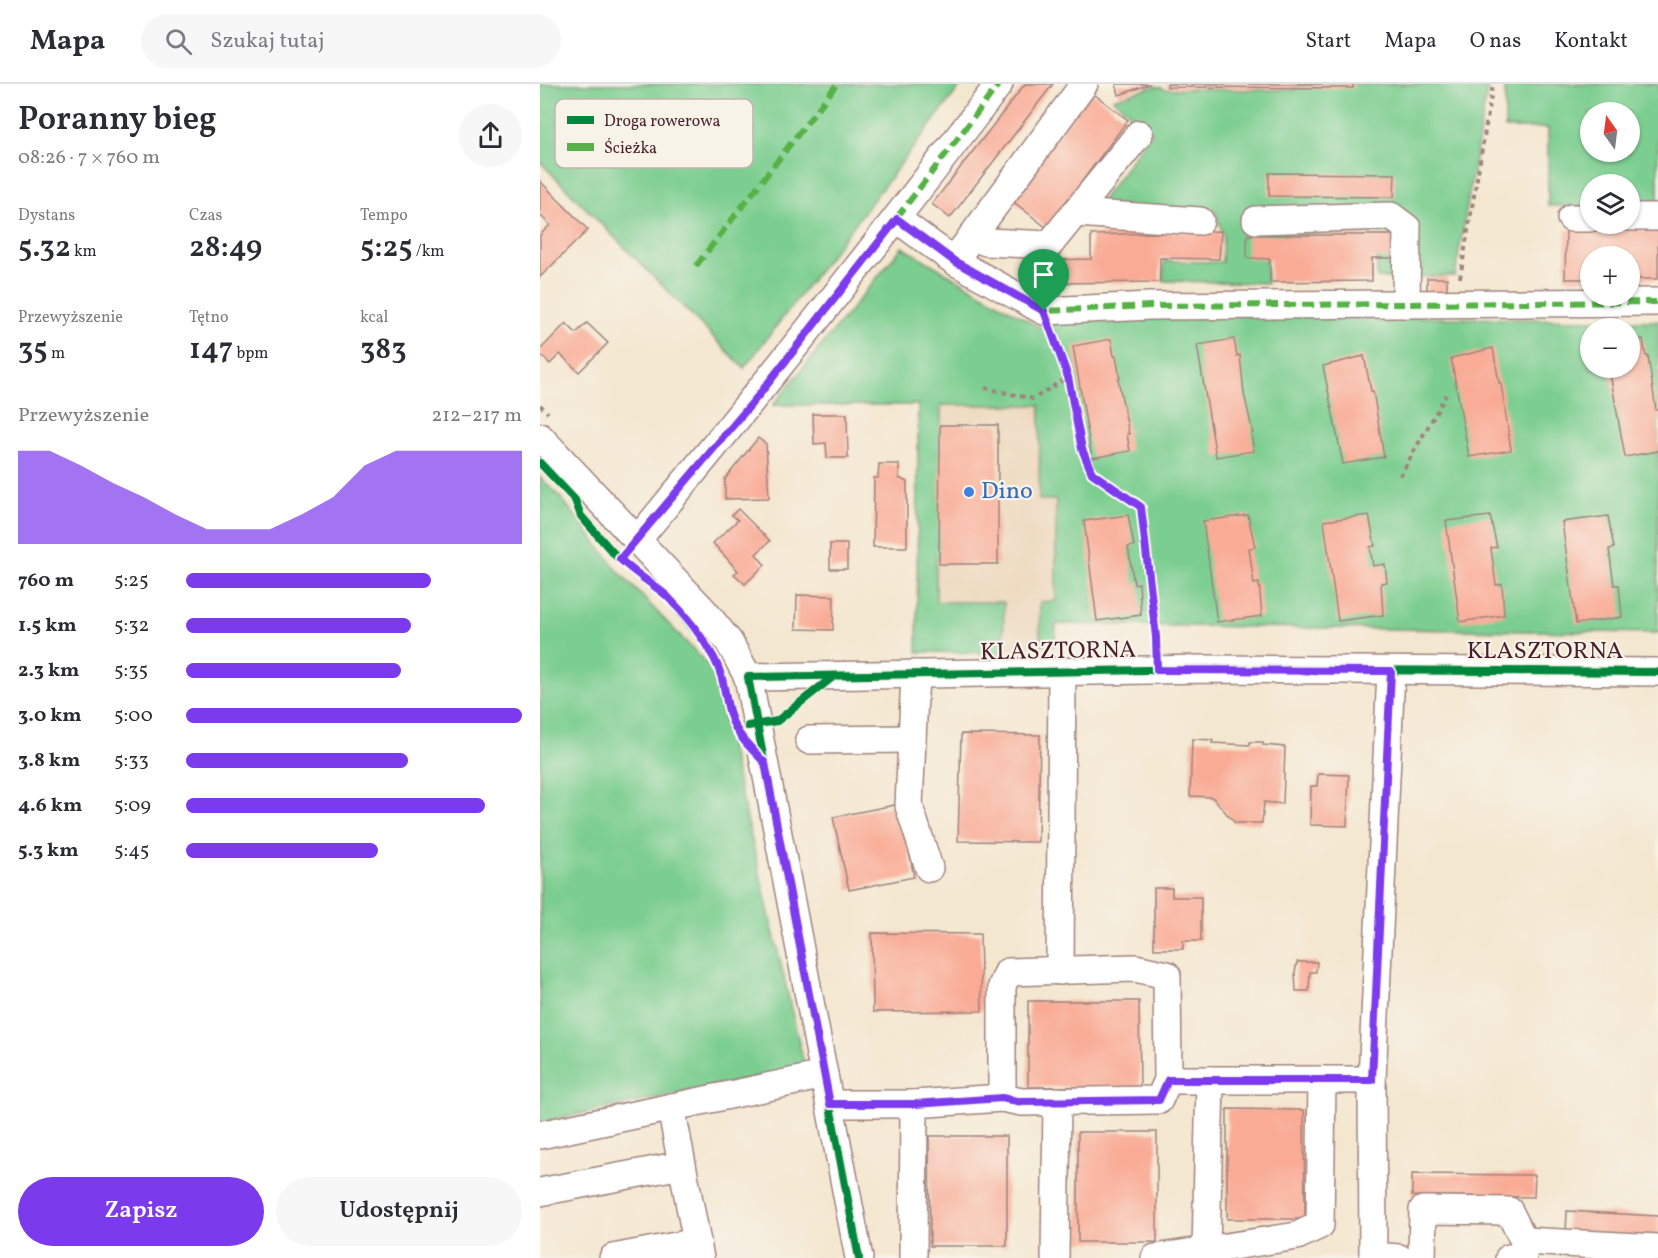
<!DOCTYPE html>
<html lang="pl">
<meta charset="utf-8">
<style>
body{margin:0;font-family:Vollkorn,serif;background:#f7f7f7;color:#2b2b33;height:100vh;display:flex;flex-direction:column;font-size:22px;white-space:nowrap}
*{box-sizing:border-box;margin:0}
p{font-size:20px;color:#7c7c81}
.icon{flex:none;width:33px;height:33px;fill:none;stroke:currentColor;stroke-width:2;stroke-linecap:round;stroke-linejoin:round}
.map{position:relative;flex:1;overflow:hidden}
.sheet{display:flex;flex-direction:column;background:#fff;width:540px}
.sheet>*{flex:none}
.needle{width:39px;rotate:346deg}
.controls{position:absolute;left:1040px;top:18px;display:grid;gap:12px}
.controls a{display:grid;place-items:center;width:60px;height:60px;border-radius:50%;background:#fff;box-shadow:0 2px 4px #0004;font-size:30px}
.pin{position:absolute;display:grid;place-items:center;width:51px;height:51px;color:#fff;margin:-62px -26px;border-radius:50% 50% 50% 0;rotate:-45deg;box-shadow:0 0 6px #0007}
.pin .icon{rotate:45deg}
.round{display:grid;place-items:center;flex:none;width:63px;height:63px;border-radius:32px;background:#f7f7f7}
.head{display:flex;align-items:center;justify-content:space-between;height:102px;padding:0 18px}
h1{font-size:33px;font-weight:600;line-height:45px}
.metrics{display:grid;grid-template-columns:repeat(3,1fr);gap:9px;height:102px;padding:6px 18px}
.metrics div{display:grid;align-content:center}
.metrics b{font-size:30px;font-weight:600}
.metrics small{font-size:16px;font-weight:400}
.metrics p{font-size:16px}
.chart{height:168px;padding:12px 18px}
.chart p{display:flex;justify-content:space-between}
.chart svg{width:100%;height:108px;margin-top:6px;fill:#7c3aed;opacity:.7}
.cta{display:flex;gap:12px;margin-top:auto;padding:12px 18px}
.cta a{flex:1;height:69px;border-radius:36px;background:#7c3aed;color:#fff;font-size:24px;font-weight:600;line-height:69px;text-align:center}
.cta a+a{background:#f7f7f7;color:#2b2b33}
ul{padding:0 18px;list-style:none;font-size:20px}
li{display:grid;grid-template-columns:96px 72px 1fr;align-items:center;height:45px}
li i{height:15px;border-radius:8px;background:#7c3aed}
header{display:flex;align-items:center;gap:36px;box-sizing:border-box;height:84px;padding:0 30px;background:#fff;border-bottom:2px solid #e1e1e2}
header strong{font-size:28px}
nav{display:flex;gap:33px;margin-inline-start:auto;font-size:21px}
.search{width:420px;height:54px;background:#f7f7f7;display:flex;align-items:center;gap:15px;box-sizing:border-box;padding:0 21px;border-radius:33px;color:#7c7c81;font-size:22px}
main{display:flex;flex:1;min-height:0}
.map>svg:first-child{display:block}
</style>
<header>
<strong>Mapa</strong>
<div class="search"><svg class="icon" aria-label="search" viewBox="0 0 24 24"><circle cx="10" cy="10" r="6"/><path d="M15 15l6 6"/></svg>Szukaj tutaj</div>
<nav><a>Start</a><a>Mapa</a><a>O nas</a><a>Kontakt</a></nav>
</header>
<main>
<section class="sheet">
<div class="head"><div><h1>Poranny bieg</h1><p>08:26 · 7 × 760 m</p></div><a class="round"><svg class="icon" aria-label="share" viewBox="0 0 24 24"><path d="M12 15V3M7 8l5-5 5 5M5 13v7h14v-7"/></svg></a></div>
<div class="metrics">
<div><p>Dystans</p><b>5.32<small> km</small></b></div>
<div><p>Czas</p><b>28:49</b></div>
<div><p>Tempo</p><b>5:25<small> /km</small></b></div>
</div>
<div class="metrics">
<div><p>Przewyższenie</p><b>35<small> m</small></b></div>
<div><p>Tętno</p><b>147<small> bpm</small></b></div>
<div><p>kcal</p><b>383</b></div>
</div>
<div class="chart"><p><span>Przewyższenie</span>212–217 m</p>
<svg viewBox="0 0 160 44" preserveAspectRatio="none"><path d="M0 44V6L10 6L20 12L30 19L40 25L50 32L60 38L70 38L80 38L90 32L100 25L110 12L120 6L130 6L140 6L150 6L160 6V44z"/></svg>
</div>
<ul>
<li><b>760 m</b>5:25<i style="width:73%"></i></li>
<li><b>1.5 km</b>5:32<i style="width:67%"></i></li>
<li><b>2.3 km</b>5:35<i style="width:64%"></i></li>
<li><b>3.0 km</b>5:00<i style="width:100%"></i></li>
<li><b>3.8 km</b>5:33<i style="width:66%"></i></li>
<li><b>4.6 km</b>5:09<i style="width:89%"></i></li>
<li><b>5.3 km</b>5:45<i style="width:57%"></i></li>
</ul>
<div class="cta"><a>Zapisz</a><a>Udostępnij</a></div>
</section>
<div class="map">
<svg width="1118" height="1174" viewBox="0 0 1118 1174">
<rect width="100%" height="100%" fill="#f7f3e8"/>
<filter id="ink" filterUnits="userSpaceOnUse"><feTurbulence type="fractalNoise" baseFrequency=".0167" numOctaves="2"/><feDisplacementMap in="SourceGraphic" scale="12" xChannelSelector="R" yChannelSelector="G"/><feConvolveMatrix kernelMatrix="1 2 1 2 8 2 1 2 1" color-interpolation-filters="sRGB"/></filter>
<filter id="wash" filterUnits="userSpaceOnUse"><feTurbulence type="fractalNoise" baseFrequency=".008" numOctaves="4" result="noise"/><feDisplacementMap in="SourceGraphic" scale="24" xChannelSelector="R" yChannelSelector="G"/><feGaussianBlur stdDeviation="1.35" result="paint"/><feColorMatrix in="noise" values="0 0 0 0 0 0 0 0 0 0 0 0 0 0 0 0 0 1.4 0 .05"/><feComposite in="paint" operator="in"/></filter>
<g filter="url(#wash)">
<rect width="100%" height="100%" fill="#f4e7d0"/>
<polygon fill="#edd7bb" points="378,321 500,321 499,416 516,416 516,518 500,518 500,561 501,568 377,568"/>
<g fill="#7bce90" stroke="#62765e" stroke-width="1.5" fill-rule="evenodd">
<polygon points="0,0 422,0 204,284 0,78"/>
<polygon points="755,0 948,0 915,192 837,194 837,172 726,171 727,199 623,197 624,177 682,178 683,149 674,125 556,124 612,48 573,15 615,2 625,5 754,6"/>
<path d="M965 0H1118V121H1089V100H1050V122H1008V44H965ZM1050 28H1089V68H1050Z"/>
<path d="M362 163 499 243 544 228 1118 237V549L516 540 515 562 500 561V518L516 517V416H499L500 321H401L400 474 396 475V518H464L463 569 377 568 378 321H233ZM1050 244H1089V284H1050Z"/>
<polygon points="0,393 22,415 78,487 172,585 265,984 0,1038"/>
</g>
<g id="blocks">
<g fill="#f9ab95">
<polygon points="485,0 513,0 410,134 392,120"/>
<polygon points="576,0 610,0 579,11"/>
<polygon points="627,0 813,0 813,4 627,3"/>
<polygon points="551,8 588,36 507,144 470,115"/>
<polygon points="729,89 855,90 854,113 729,112"/>
<polygon points="0,97 48,146 0,193 0,151 10,141 0,131"/>
<polygon points="1118,145 1118,195 1089,195 1089,172 1050,172 1050,195 1025,195 1026,146"/>
<polygon points="681,147 679,175 620,174 620,198 507,199 507,176 551,175 551,151"/>
<polygon points="707,151 854,151 854,174 832,174 832,197 730,198 730,175 707,174"/>
<rect x="887" y="194" width="20" height="21"/>
<polygon points="26,239 36,249 47,239 68,259 39,288 20,270 10,280 0,270 0,266"/>
<polygon points="571,255 574,272 576,272 580,295 578,295 589,350 587,350 590,367 552,374 533,262"/>
<polygon points="694,255 697,272 700,271 704,310 713,349 711,350 714,367 676,373 657,261"/>
<polygon points="1103,255 1106,272 1108,272 1116,326 1118,326 1118,367 1085,373 1069,284 1089,284 1089,257"/>
<polygon points="953,264 959,299 961,299 971,366 929,373 911,274"/>
<polygon points="824,272 831,307 833,307 844,373 803,380 783,282"/>
<polygon points="273,330 307,330 308,374 287,374 286,359 274,360"/>
<polygon points="400,341 458,341 458,480 399,480"/>
<polygon points="218,354 226,360 229,414 185,415 185,395"/>
<polygon points="339,380 359,380 359,394 367,398 367,463 333,463 334,394 338,394"/>
<polygon points="198,425 230,457 216,470 225,481 205,500 194,490 198,487 173,459 198,436 192,431"/>
<polygon points="588,431 594,462 588,463 594,500 599,499 601,531 557,537 544,437"/>
<polygon points="708,431 715,463 709,464 714,500 719,499 722,532 677,538 663,437"/>
<polygon points="829,431 835,462 830,463 833,482 845,480 847,498 841,499 843,531 798,537 784,437"/>
<polygon points="950,432 957,463 951,464 956,501 962,500 964,531 920,538 906,437"/>
<polygon points="1068,432 1074,464 1069,465 1074,501 1079,501 1082,533 1036,540 1022,438"/>
<rect x="290" y="460" width="17" height="25"/>
<polygon points="257,511 294,512 293,546 256,545"/>
<polygon points="421,650 500,651 498,758 418,757"/>
<polygon points="652,655 673,656 672,659 710,661 710,658 723,658 723,661 745,663 743,720 724,718 722,739 695,739 672,713 650,712"/>
<polygon points="778,690 809,691 807,742 770,741 771,702 777,702"/>
<polygon points="360,720 374,793 309,806 293,733"/>
<polygon points="614,804 632,804 632,813 661,813 661,857 643,857 643,865 614,865"/>
<polygon points="332,849 440,850 442,927 333,928"/>
<polygon points="757,878 777,878 776,888 770,888 769,907 756,907 755,888"/>
<polygon points="488,917 599,917 600,1003 488,1003"/>
<polygon points="687,1025 764,1026 765,1135 687,1135"/>
<rect x="538" y="1048" width="79" height="110"/>
<polygon points="389,1052 467,1052 467,1162 390,1162"/>
<polygon points="872,1090 995,1091 994,1113 872,1112"/>
<polygon points="1027,1127 1118,1132 1118,1155 1026,1149"/>
</g>
</g>
</g>
<g filter="url(#ink)">
<use href="#blocks" fill-opacity="0" stroke="#9f837e" stroke-width="1.5"/>
<g fill="none" stroke-linecap="round" stroke-linejoin="round">
<g stroke="#9f837e" stroke-width="30">
<g id="minor">
<polyline points="535,129 660,137"/>
<polyline points="1089,133 1118,133"/>
<polyline points="1031,134 1050,134"/>
<polyline points="357,135 414,177 504,227 610,222 1118,218"/>
<polyline points="716,136 851,132 867,144 866,220"/>
<polyline points="432,152 446,158 509,161 599,50"/>
<polyline points="422,166 544,0"/>
<polyline points="0,353 164,527 189,558 208,593 319,1174"/>
<path d="M97 456C221 307 342 155 459 0"/>
<polyline points="375,590 369,722 389,784"/>
<polyline points="208,593 665,585 1118,588"/>
<polyline points="269,656 372,655"/>
<polyline points="520,887 522,588"/>
<polyline points="628,996 619,1016 482,1018 462,1014 462,902 468,888 595,884 627,891 628,996 832,996"/>
<polyline points="290,1020 374,1020"/>
<polyline points="131,1023 160,1174"/>
<polyline points="0,1051 284,991"/>
<polyline points="0,1108 142,1081"/>
<polyline points="984,1157 1118,1164"/>
<polyline points="666,1166 670,996"/>
<polyline points="833,1172 859,1174"/>
<polyline points="73,1174 157,1158"/>
<polyline points="373,1174 374,1020 462,1014"/>
<polyline points="515,1174 517,1017"/>
<polyline points="615,1174 757,1152 780,1141 782,996"/>
<polyline points="833,1174 832,996 851,587"/>
<polyline points="882,1174 883,1126 969,1127 984,1157 983,1174 969,1174"/>
</g>
</g>
<g stroke="#9f837e" stroke-width="4" stroke-dasharray="4.5 4.5" stroke-linecap="butt">
<polyline points="920,194 953,0"/>
<polyline points="513,250 528,293 541,365 552,389 601,423 616,561"/>
<polyline points="445,304 493,315 528,293"/>
<polyline points="0,321 8,329"/>
<polyline points="860,392 906,311"/>
</g>
<use href="#minor" stroke="#fff" stroke-width="27"/>
<g stroke="#57b146" stroke-width="6" stroke-dasharray="12 6" stroke-linecap="butt">
<polyline points="357,135 414,177 504,227 610,222 1118,218"/>
<polyline points="156,182 297,0"/>
<path d="M97 456C221 307 342 155 459 0"/>
</g>
<g stroke="#f7f3e8" stroke-width="11">
<g id="cycleway">
<polyline points="0,379 35,416 41,432 75,471 92,487 126,511 164,558 182,590 191,633 196,644 204,657 225,679"/>
<polyline points="208,642 237,637 294,592"/>
<polyline points="319,1174 208,593 665,585 1118,588"/>
</g>
</g>
<use href="#cycleway" stroke="#00873e" stroke-width="8"/>
</g>
</g>
<g fill="none" stroke-linecap="round" stroke-linejoin="round" filter="url(#ink)">
<g stroke="#fff" stroke-width="12">
<path id="route" d="M357 135 414 177 504 227 528 293 542 365 552 389 601 423 616 553 617 586 851 587 832 996H628L619 1016 482 1018 462 1014 375 1020H290L225 679C211 664 196 651 190 631 184 610 185 595 174 574 162 552 145 530 127 512 112 499 94 489 80 475L218 312Z"/>
</g>
<use href="#route" stroke="#7c3aed" stroke-width="8"/>
</g>
<circle fill="#3f7fe0" stroke="#f7f3e8" stroke-width="2" cx="429" cy="408" r="6"/>
<g text-anchor="middle" dominant-baseline="central" stroke-width="4.5" stroke-linejoin="round" paint-order="stroke">
<g font-size="24" fill="#366cbe" stroke="#f7f3e8" text-anchor="start">
<text x="441" y="408">Dino</text>
</g>
<g font-size="24" fill="#4a1f2b" stroke="#f7f3e8">
<text transform="translate(518 568) rotate(-1)">KLASZTORNA</text>
<text x="1005" y="568">KLASZTORNA</text>
</g>
</g>
<rect x="15" y="15" width="198" height="69" rx="9" fill="#f7f3e8" stroke="#c3b3af" stroke-width="1.5"/>
<rect x="27" y="32" width="27" height="8" fill="#00873e"/>
<rect x="27" y="59" width="27" height="8" fill="#57b146"/>
<g font-size="16" fill="#4a1f2b">
<text x="64" y="42">Droga rowerowa</text>
<text x="64" y="69">Ścieżka</text>
</g>
</svg>
<div class="controls">
<a><svg class="needle" viewBox="-14 -14 28 28"><path d="M0-13l5 13h-10z" fill="#e53935"/><path d="M0 13l5-13h-10z" fill="#7c7c81"/></svg></a>
<a><svg class="icon" aria-label="layers" viewBox="0 0 24 24"><path d="M12 4l9 5-9 5-9-5zM3 14l9 5 9-5"/></svg></a>
<a>+</a>
<a>−</a>
</div>
<div class="pin" style="left:504px;top:227px;background:#1e9e55"><svg class="icon" aria-label="arrive" viewBox="0 0 24 24"><path d="M6 21V4h12l-3 4 3 4H6"/></svg></div>
</div>
</main>
